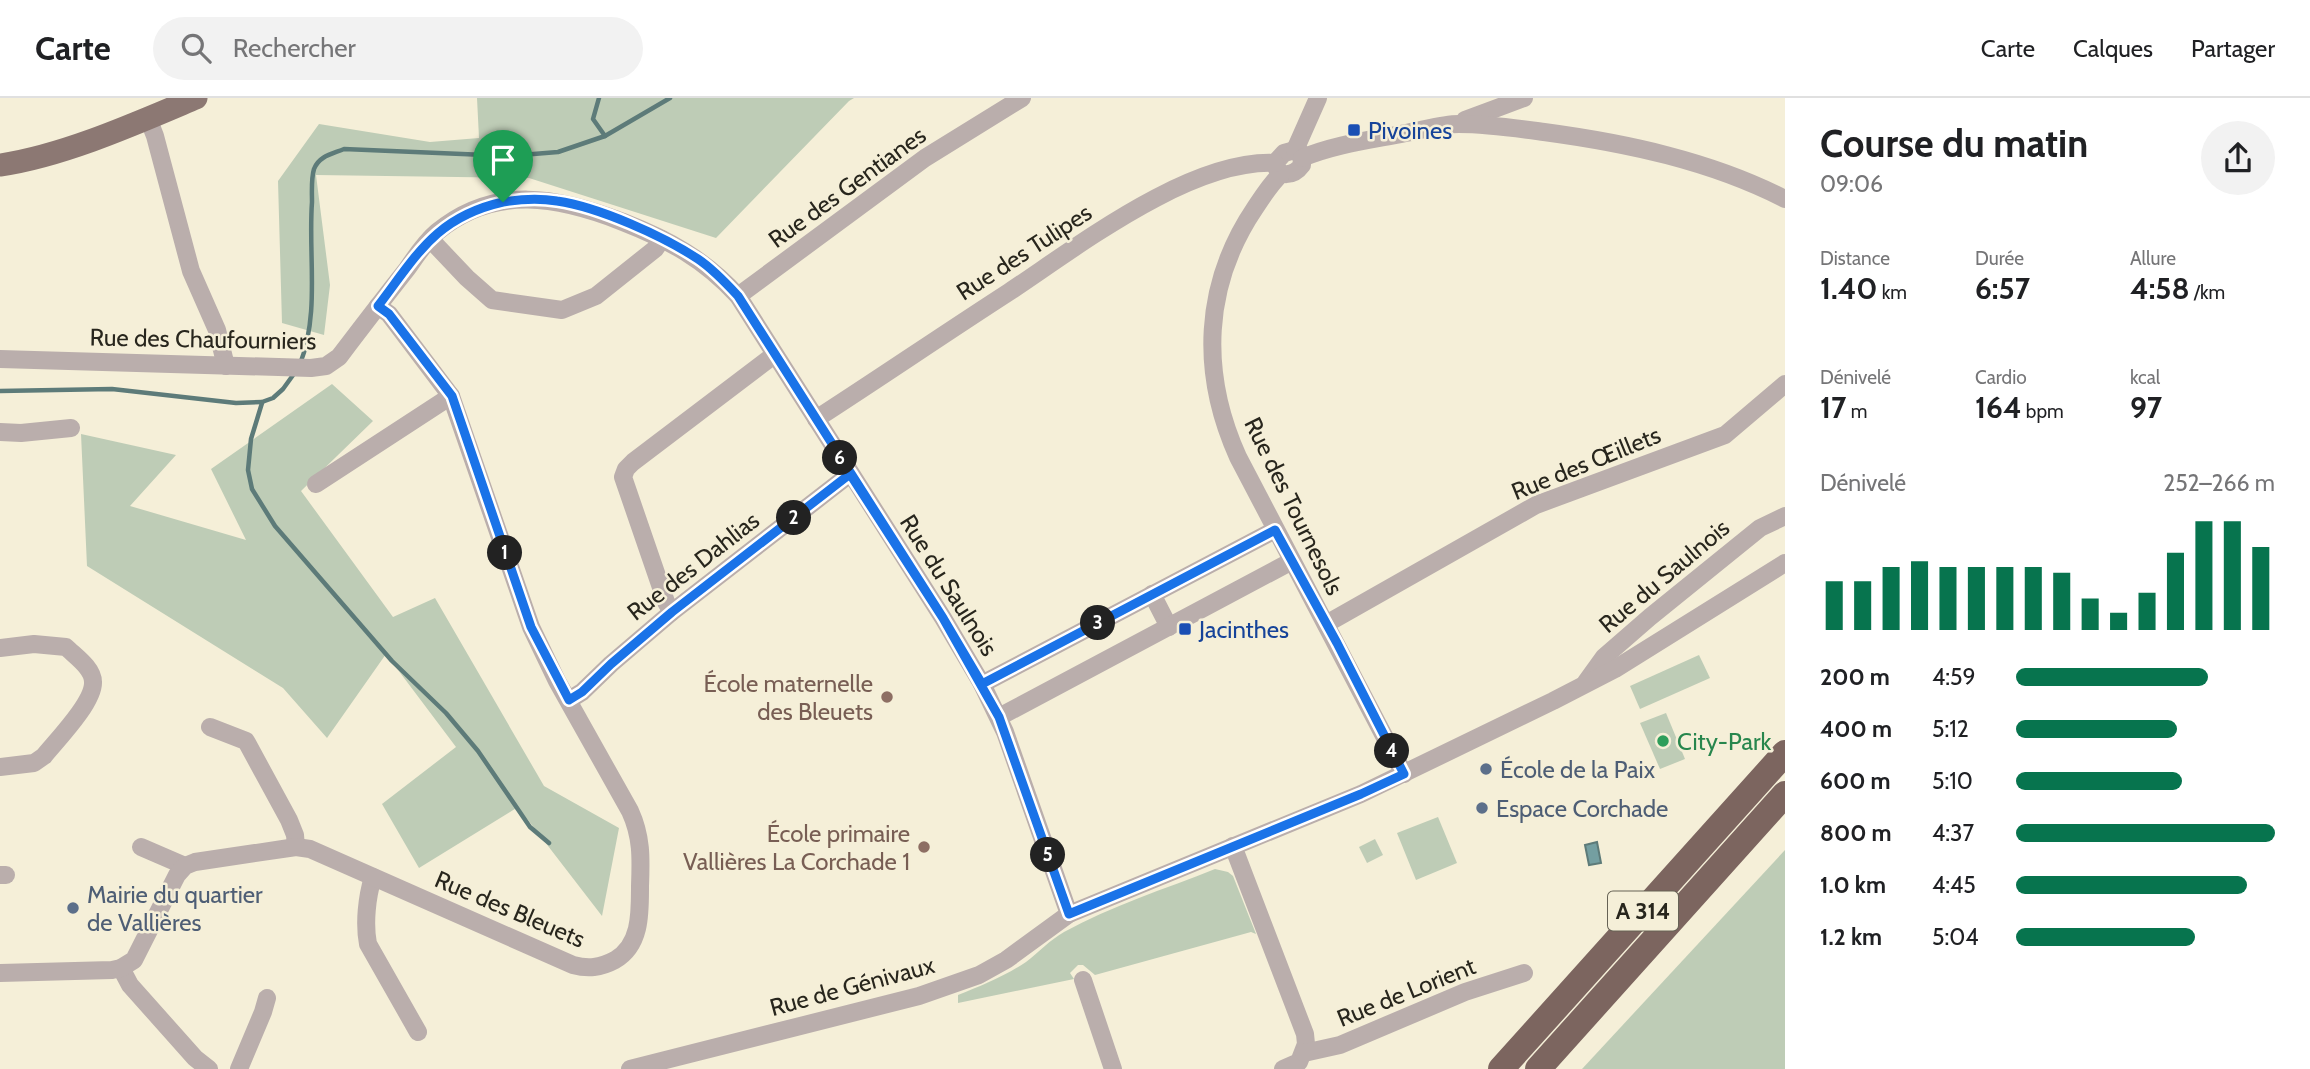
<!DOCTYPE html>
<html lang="fr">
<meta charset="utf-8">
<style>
body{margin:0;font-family:Cabin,sans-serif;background:#f2f2f2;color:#202124;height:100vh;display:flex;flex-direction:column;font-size:26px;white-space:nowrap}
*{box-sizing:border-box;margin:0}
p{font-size:23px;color:#757577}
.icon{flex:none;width:38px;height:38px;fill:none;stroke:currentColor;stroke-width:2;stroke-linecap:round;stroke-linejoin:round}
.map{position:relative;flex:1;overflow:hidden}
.sheet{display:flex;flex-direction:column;background:#fff;width:525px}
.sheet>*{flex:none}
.pin{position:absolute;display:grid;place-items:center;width:60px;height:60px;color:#fff;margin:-72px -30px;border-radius:50% 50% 50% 0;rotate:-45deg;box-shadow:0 0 7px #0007}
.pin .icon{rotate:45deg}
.km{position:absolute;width:35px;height:35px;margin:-18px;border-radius:50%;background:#222;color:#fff;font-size:19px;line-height:35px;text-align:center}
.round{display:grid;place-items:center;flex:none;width:74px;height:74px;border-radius:37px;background:#f2f2f2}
.head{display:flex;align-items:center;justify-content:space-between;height:119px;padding:0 35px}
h1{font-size:38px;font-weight:800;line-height:52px}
.stats{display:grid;grid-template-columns:repeat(3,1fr);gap:10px;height:119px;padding:7px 35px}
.stats div{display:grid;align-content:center}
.stats b{font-size:30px;font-weight:800}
.stats small{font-size:19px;font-weight:400}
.stats p{font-size:19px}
.chart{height:196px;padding:14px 35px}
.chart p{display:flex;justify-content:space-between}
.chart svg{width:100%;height:126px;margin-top:7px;stroke:#07744e;stroke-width:6}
ul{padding:0 35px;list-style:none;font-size:23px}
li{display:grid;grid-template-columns:112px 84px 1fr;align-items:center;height:52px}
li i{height:18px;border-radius:9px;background:#07744e}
header{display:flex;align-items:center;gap:42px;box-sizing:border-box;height:98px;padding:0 35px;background:#fff;border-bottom:2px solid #e0e0e0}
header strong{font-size:33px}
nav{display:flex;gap:38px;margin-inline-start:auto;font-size:24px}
.search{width:490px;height:63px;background:#f2f2f2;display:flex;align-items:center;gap:18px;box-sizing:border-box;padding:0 24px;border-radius:38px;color:#757577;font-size:26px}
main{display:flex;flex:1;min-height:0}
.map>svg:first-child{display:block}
</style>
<header>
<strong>Carte</strong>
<div class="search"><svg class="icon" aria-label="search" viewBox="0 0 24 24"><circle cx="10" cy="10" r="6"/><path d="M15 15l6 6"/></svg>Rechercher</div>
<nav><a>Carte</a><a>Calques</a><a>Partager</a></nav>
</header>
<main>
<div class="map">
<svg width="1785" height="971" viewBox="0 0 1785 971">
<rect width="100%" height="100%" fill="#f5efd8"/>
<g fill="#beccb6">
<polygon points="477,0 854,0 849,3 716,140 529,80 316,77 330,187 324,237 282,225 278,83 319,26 430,44 479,40"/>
<polygon points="332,286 373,323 301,393 393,519 435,500 544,688 619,730 602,818 518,709 419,770 382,706 456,649 386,556 327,640 283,590 87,468 81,336 176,357 130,408 246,442 211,371"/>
<polygon points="1699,557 1710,580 1640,611 1630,588"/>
<polygon points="1666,615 1685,661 1660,671 1640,625"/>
<polygon points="1438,719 1457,765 1416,782 1397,735"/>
<polygon points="1375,741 1383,757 1367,765 1359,749"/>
<polygon points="1785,752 1785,971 1582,971"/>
<path d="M1215 771 1228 774 1233 778 1256 836 1251 834 1095 877 1083 867H1078L1070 875 1074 881 958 905V897C981 888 1005 878 1026 864 1039 854 1050 842 1064 834 1111 808 1165 791 1215 771Z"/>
</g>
<polygon fill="#749fa1" stroke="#5d7b79" stroke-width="2" points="1597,744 1601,765 1589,767 1585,747"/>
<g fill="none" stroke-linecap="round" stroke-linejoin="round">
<g stroke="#5d7b79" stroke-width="4.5">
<polyline points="599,0 593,21 605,38"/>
<path d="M300 266C320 215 308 157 312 104 312 94 311 81 314 71 319 58 332 56 344 51L509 58 558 54 605 38 670 0"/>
<polyline points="0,293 112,291 236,305 262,304 273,300 283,291 296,273"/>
<polyline points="262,305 251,341 248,372 252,391 275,428 392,563 446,615 478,653 530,729 549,745"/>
</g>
<g stroke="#baaeac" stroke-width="18">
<polyline points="148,20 155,38 191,173 217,232 226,268"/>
<polyline points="1465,22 1524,0"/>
<path d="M1295 52 1301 55 1302 67C1294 78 1278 81 1275 65L1284 55Z"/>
<polyline points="1295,52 1318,0"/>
<path d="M1302 60C1336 46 1371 42 1406 35 1423 32 1442 26 1459 26 1488 26 1515 30 1544 34 1626 45 1711 63 1785 101"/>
<path d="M1281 76C1271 85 1263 98 1255 110 1203 187 1200 275 1238 359L1404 676"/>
<polyline points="430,141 467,180 492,202 562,212 596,198 655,151 662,141"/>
<polyline points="738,198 925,60 1022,0"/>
<path d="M0 261 311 270 326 268 339 259C361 230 384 200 407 171 416 158 425 144 437 134 495 86 559 99 623 124 669 142 704 161 738 198L943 520 982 586 1005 634 1069 816"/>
<path d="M816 321C881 279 944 236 1009 194 1077 149 1190 61 1275 65"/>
<polyline points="0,334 21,335 71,330"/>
<polyline points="316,386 451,298"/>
<polyline points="1152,496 1169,529"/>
<polyline points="672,514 666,504 623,379 626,371 633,364 774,257"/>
<polyline points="1326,526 1536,407 1725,337 1785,286"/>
<path d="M0 550 34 546 66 549C75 558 93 570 93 584 94 604 57 642 44 658L34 665 0 669"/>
<polyline points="1586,584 1604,559 1650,519 1760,430 1785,418"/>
<polyline points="982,586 1275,432"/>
<polyline points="569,602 582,594 611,566 672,514 850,376"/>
<polyline points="999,619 1292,463"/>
<polyline points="210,629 246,643 289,722 295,737 296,749"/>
<polyline points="1233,748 1305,936 1306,946 1299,964 1283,971"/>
<polyline points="141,749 185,768"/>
<polyline points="0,777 6,777"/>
<path d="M373 779C367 799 364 825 368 846L418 934"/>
<polyline points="121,870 130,887 195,960 209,971"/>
<path d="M0 875 112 872 121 870 134 862 177 777 185 768 195 764 296 749 310 751 573 867C588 871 600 870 615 862 641 847 640 815 640 788 641 761 642 739 630 713L557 583 531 529 451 298 389 216 378 208"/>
<polyline points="1083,882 1113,971"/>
<polyline points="1304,955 1340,947 1465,894 1524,875"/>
<polyline points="239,971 263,914 267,900"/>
<polyline points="630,971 919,898 979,877 1006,862 1069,816 1361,696 1553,603 1615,571 1785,465"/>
</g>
<path stroke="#8c7873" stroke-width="23" d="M0 67C63 58 137 25 196 0"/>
<g stroke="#7c655f" stroke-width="26">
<polyline points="1501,971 1785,655"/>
<polyline points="1538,971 1785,696"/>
</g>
</g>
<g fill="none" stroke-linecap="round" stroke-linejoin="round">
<g stroke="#fff" stroke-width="14">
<path id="route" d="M503 104C436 119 417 157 378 208L389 216 452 298 531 529 569 602 582 594 611 566 672 514 850 376 943 520 982 586 1275 432 1337 545 1404 676 1361 696 1069 816 999 619 943 520 738 198C726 185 713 171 698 161 663 138 599 109 557 103 539 100 521 101 503 104"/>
</g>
<use href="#route" stroke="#1a73e8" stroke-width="9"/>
</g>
<g fill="#1a4fb4" stroke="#f5efd8" stroke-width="2.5">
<rect x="1347" y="25" width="14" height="14" rx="3.5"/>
<rect x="1178" y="524" width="14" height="14" rx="3.5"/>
</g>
<g fill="#8d6e63" stroke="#f5efd8" stroke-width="2.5">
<circle cx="887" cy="599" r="7"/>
<circle cx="924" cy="749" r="7"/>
</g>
<circle fill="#2e9e5b" stroke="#f5efd8" stroke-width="2.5" cx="1663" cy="643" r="7"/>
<g fill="#5c6f8a" stroke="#f5efd8" stroke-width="2.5">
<circle cx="1486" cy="671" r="7"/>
<circle cx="1482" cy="710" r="7"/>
<circle cx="73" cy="810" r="7"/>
</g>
<g text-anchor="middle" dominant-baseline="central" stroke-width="5" stroke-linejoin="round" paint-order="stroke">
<rect fill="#f5efd8" stroke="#666255" stroke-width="2" x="1608" y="793.5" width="70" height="39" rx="5"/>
<g font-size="23" font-weight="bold" fill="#28261d">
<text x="1643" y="813">A 314</text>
</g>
<g font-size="24" fill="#164399" stroke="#f5efd8" text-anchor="start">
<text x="1368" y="32">Pivoines</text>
<text x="1199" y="531">Jacinthes</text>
</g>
<g font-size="24" fill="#28261d" stroke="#f5efd8">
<text transform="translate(847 89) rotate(-36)">Rue des Gentianes</text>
<text transform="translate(1024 154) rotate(-33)">Rue des Tulipes</text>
<text transform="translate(203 241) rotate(1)">Rue des Chaufourniers</text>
<text transform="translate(1586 365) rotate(-22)">Rue des Œillets</text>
<text transform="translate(1294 408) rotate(64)">Rue des Tournesols</text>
<text transform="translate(693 468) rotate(-38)">Rue des Dahlias</text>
<text transform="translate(1664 478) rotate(-40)">Rue du Saulnois</text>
<text transform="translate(949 487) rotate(58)">Rue du Saulnois</text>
<text transform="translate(510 811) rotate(23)">Rue des Bleuets</text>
<text transform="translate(852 888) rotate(-15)">Rue de Génivaux</text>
<text transform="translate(1406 894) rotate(-22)">Rue de Lorient</text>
</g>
<g font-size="24" fill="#785e54" stroke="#f5efd8" text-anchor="end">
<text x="873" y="585">École maternelle<tspan x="873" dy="28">des Bleuets</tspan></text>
<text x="910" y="735">École primaire<tspan x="910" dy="28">Vallières La Corchade 1</tspan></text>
</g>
<g font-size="24" fill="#27864d" stroke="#f5efd8" text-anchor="start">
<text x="1677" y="643">City-Park</text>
</g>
<g font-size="24" fill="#4e5e75" stroke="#f5efd8" text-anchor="start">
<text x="1500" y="671">École de la Paix</text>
<text x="1496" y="710">Espace Corchade</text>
<text x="87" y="796">Mairie du quartier<tspan x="87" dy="28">de Vallières</tspan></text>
</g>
</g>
</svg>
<div class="pin" style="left:503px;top:104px;background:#1e9e55"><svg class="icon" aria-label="arrive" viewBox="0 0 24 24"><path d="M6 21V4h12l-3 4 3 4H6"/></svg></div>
<b class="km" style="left:505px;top:455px">1</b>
<b class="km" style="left:794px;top:420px">2</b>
<b class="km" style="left:1098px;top:525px">3</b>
<b class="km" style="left:1392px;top:653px">4</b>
<b class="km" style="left:1048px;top:757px">5</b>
<b class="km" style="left:840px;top:360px">6</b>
</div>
<section class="sheet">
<div class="head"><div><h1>Course du matin</h1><p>09:06</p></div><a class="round"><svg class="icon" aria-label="share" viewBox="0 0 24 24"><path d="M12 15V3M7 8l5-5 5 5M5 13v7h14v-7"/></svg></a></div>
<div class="stats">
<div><p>Distance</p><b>1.40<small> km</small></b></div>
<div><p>Durée</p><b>6:57</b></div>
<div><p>Allure</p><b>4:58<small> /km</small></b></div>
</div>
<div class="stats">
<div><p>Dénivelé</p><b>17<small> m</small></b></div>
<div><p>Cardio</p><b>164<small> bpm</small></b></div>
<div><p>kcal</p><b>97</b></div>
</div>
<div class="chart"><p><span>Dénivelé</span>252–266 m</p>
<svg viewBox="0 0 160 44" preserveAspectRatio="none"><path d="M5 44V27M15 44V27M25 44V22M35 44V20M45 44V22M55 44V22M65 44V22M75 44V22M85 44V24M95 44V33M105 44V38M115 44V31M125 44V17M135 44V6M145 44V6M155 44V15"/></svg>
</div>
<ul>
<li><b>200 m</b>4:59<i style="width:74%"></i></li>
<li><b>400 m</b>5:12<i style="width:62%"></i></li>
<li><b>600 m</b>5:10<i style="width:64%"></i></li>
<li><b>800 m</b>4:37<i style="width:100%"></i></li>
<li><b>1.0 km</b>4:45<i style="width:89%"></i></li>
<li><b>1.2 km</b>5:04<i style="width:69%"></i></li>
</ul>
</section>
</main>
